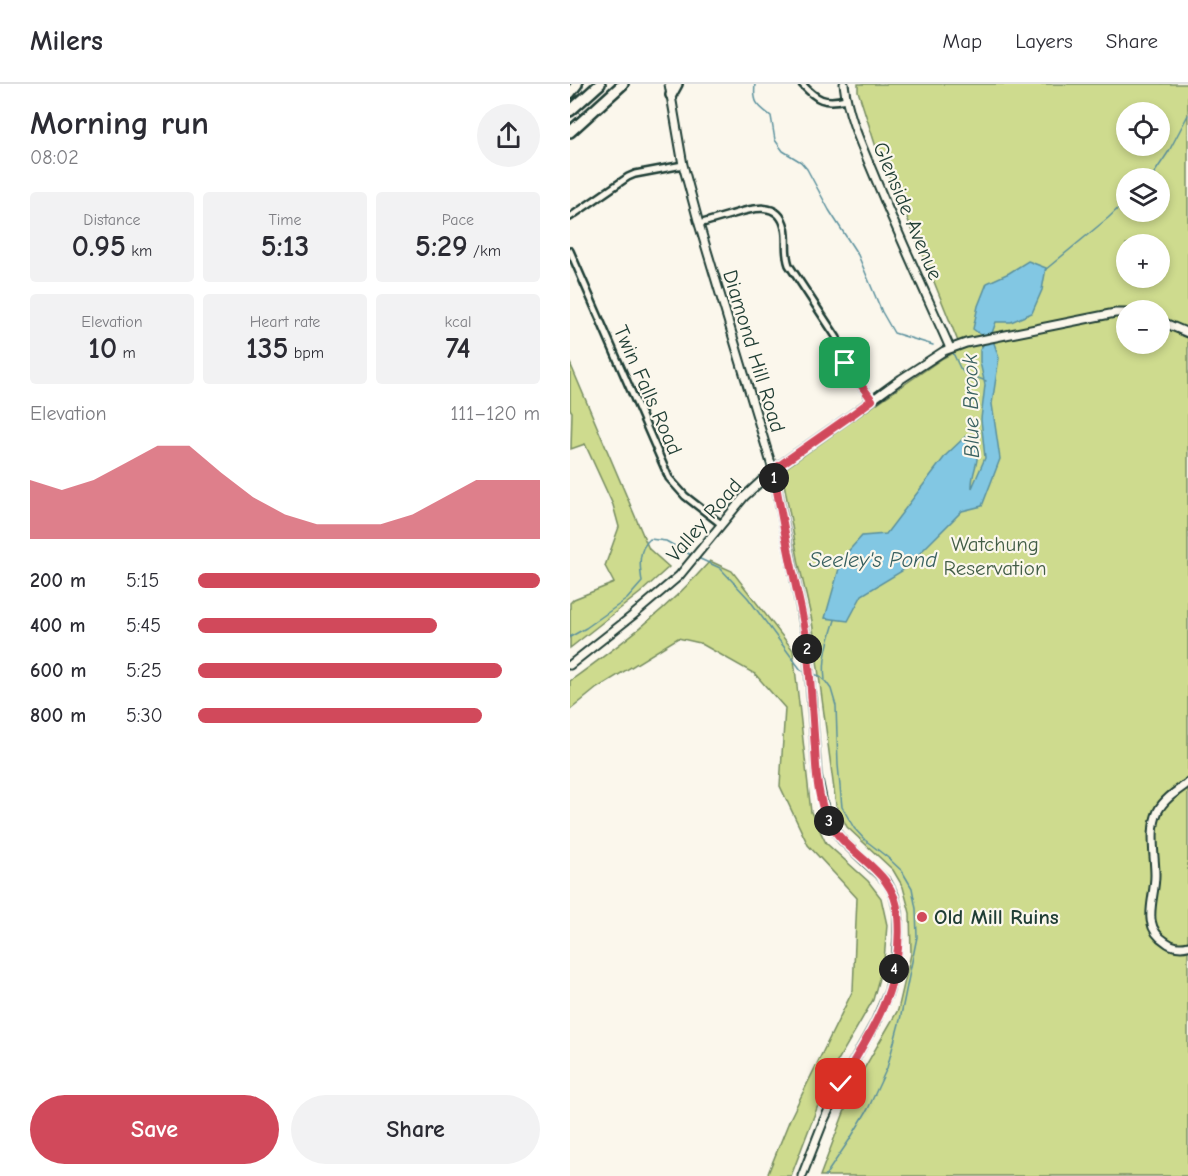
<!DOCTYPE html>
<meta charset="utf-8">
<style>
body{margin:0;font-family:"Comic Neue",sans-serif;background:#f2f2f3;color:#2b2b33;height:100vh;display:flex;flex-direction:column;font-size:22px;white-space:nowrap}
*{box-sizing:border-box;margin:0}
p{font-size:20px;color:#7c7c81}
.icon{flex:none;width:33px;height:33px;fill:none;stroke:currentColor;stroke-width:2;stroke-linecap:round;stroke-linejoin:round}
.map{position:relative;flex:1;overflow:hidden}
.sheet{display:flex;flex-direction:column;background:#fff;width:570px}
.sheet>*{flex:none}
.buttons{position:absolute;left:546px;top:18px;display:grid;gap:12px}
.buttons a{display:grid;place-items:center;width:54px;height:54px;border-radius:50%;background:#fff;box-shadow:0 3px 9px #0003;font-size:30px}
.pin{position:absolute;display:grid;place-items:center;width:51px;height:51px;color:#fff;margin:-26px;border-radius:12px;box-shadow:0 3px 9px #0006}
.km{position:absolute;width:30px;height:30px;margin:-15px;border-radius:50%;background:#222;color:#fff;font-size:16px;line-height:30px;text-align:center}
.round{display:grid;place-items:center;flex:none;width:63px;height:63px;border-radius:32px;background:#f2f2f3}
.summary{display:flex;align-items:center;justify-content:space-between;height:102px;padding:0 30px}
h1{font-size:33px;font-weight:700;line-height:45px}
.stats{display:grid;grid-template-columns:repeat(3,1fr);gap:9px;height:102px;padding:6px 30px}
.stats div{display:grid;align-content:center;border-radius:6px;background:#f2f2f3;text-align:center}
.stats b{font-size:30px;font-weight:700}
.stats small{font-size:16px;font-weight:400}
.stats p{font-size:16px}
.chart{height:168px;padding:12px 30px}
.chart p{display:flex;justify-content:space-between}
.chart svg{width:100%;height:108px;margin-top:6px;fill:#d1495b;opacity:.7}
.button{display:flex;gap:12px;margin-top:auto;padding:12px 30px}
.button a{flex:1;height:69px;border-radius:36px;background:#d1495b;color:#fff;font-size:24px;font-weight:700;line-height:69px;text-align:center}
.button a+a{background:#f2f2f3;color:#2b2b33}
ul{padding:0 30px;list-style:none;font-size:20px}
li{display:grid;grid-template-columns:96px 72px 1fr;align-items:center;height:45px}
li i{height:15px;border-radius:8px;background:#d1495b}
header{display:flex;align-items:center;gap:36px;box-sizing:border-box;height:84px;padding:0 30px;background:#fff;border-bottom:2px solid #e1e1e2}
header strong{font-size:28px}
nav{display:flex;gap:33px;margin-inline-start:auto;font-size:21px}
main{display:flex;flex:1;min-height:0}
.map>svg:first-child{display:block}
</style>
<header>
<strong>Milers</strong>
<nav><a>Map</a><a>Layers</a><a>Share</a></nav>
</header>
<main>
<section class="sheet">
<div class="summary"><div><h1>Morning run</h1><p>08:02</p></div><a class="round"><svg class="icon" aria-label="share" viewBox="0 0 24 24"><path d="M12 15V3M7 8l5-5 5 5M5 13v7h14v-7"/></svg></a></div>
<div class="stats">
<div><p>Distance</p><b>0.95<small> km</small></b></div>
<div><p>Time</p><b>5:13</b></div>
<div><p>Pace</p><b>5:29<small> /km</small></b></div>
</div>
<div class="stats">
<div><p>Elevation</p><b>10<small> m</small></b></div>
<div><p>Heart rate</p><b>135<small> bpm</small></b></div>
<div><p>kcal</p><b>74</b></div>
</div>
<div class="chart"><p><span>Elevation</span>111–120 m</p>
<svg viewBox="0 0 160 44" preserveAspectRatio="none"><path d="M0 44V20L10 24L20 20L30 13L40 6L50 6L60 17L70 27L80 34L90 38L100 38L110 38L120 34L130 27L140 20L150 20L160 20V44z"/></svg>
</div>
<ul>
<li><b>200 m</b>5:15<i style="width:100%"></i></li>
<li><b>400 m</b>5:45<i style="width:70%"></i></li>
<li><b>600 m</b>5:25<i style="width:89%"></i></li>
<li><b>800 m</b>5:30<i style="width:83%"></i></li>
</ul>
<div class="button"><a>Save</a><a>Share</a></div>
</section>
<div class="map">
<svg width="618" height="1092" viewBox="0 0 618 1092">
<rect width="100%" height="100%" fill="#fbf7ec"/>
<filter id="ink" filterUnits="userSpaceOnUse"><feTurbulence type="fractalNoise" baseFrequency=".0167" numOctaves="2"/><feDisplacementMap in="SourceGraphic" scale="12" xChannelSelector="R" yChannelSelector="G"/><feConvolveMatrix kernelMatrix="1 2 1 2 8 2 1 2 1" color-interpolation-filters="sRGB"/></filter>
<g filter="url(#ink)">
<g fill="#cedb8e" stroke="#768c61" stroke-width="1.5" fill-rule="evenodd">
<path d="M288 0H618V1092H250L284 1002 328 926 341 870 340 829 333 803 323 786 277 743 266 721 249 592 242 537 229 480 213 394 216 384 306 320 373 274 391 265 352 168 305 60 288 7ZM556 28H590V62H556ZM556 94H590V128H556ZM556 160H590V194H556ZM556 226H590V260H556Z"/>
<polygon points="0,279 79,465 99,483 70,509 0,564 0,519 4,515 44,499 35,482 49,443 43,421 15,360 1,365 2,328 0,325"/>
<path d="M140 477 162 487 223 566 241 728 256 759 298 797 311 814 317 841 314 876 303 916 260 990 221 1092H197L220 1035 283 906 287 814 238 761 210 702 215 624 185 590 130 559 108 554 27 604 0 626V597C50 561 99 524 140 477Z"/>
</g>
<path fill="#82c7e3" stroke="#5a909d" stroke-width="1.5" d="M458 177 476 184 472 206 462 229 441 238H426L422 249 424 259 429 274 422 320 430 375 412 422 392 427 332 487 292 511 278 537 255 534 272 474 292 452 316 450 376 371 398 350C417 375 401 381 402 404L415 374 411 335 415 301 410 278V266L413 261 411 251 403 245 408 222 417 199 439 189Z"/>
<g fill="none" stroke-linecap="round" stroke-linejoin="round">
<g stroke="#5a909d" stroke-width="1.5">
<path d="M185 0C183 19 187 21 201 32L205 56 213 67 231 78 237 85 259 126 288 171 312 228 324 249 363 261"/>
<polyline points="581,94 599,67 618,31"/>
<polyline points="475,186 538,134 556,117"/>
<polyline points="383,269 390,284 394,289"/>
<polyline points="400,291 416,297"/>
<polyline points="128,474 150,484 178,514 231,586 236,588"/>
<path d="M0 553 16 544 57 515 72 498C70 483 67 466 80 455L96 457 121 471"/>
<polyline points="244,590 249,592 256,598 261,605 266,622 268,681 272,723 284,744 295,756 317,773 332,787 342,804 346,825 347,853 330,936 317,984 298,1025 280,1055 255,1092"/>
<path d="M255 596C252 575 259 555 265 536"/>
</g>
<g stroke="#1f3d34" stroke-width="10">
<g id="street">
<path d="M232 0C247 16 254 20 276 15"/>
<polyline points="0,133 58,93 65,90 113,81"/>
<path d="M129 140C139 137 150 134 160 131 180 125 209 115 215 144 218 156 214 167 219 181L267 254 272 272 275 279 302 316"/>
<polyline points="0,167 99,394 115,412 151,440"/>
</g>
</g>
<g stroke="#1f3d34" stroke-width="11">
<g id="secondary">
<polyline points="99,0 113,81 129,140 203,386 237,556 247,690 255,729 263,744 272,756 317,798 324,811 328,828 328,853 326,877 319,907 305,939 271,1000 254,1036 232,1092"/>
<path d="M274 0C278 34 293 64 306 96 329 152 355 208 380 264"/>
<polyline points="590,237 618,249"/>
<polyline points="0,581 62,532 109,492 174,413 203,386 283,330 331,295 374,267 396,259 545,229 556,229"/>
<path d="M618 699C607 707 594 715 588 727 579 746 585 771 585 791 585 816 570 842 596 858 602 863 611 864 618 862"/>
</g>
</g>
<g stroke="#1f3d34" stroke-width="14">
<g id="highway">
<polyline points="0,9 7,0"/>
<polyline points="101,11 107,0"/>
<polyline points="0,27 30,0"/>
<polyline points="0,48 53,0"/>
</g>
</g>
<use href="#street" stroke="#fbf7ec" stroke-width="5"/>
<use href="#secondary" stroke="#fbf7ec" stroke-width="7"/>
<use href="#highway" stroke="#fbf7ec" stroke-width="9"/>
</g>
</g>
<g fill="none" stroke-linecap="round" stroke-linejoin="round" filter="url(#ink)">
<g stroke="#fff" stroke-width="12">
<path id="route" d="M271 1000C287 970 308 940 319 907 327 884 330 856 328 831 325 781 269 771 254 727 247 706 246 685 245 664 242 628 241 591 236 555 234 534 228 514 224 493 216 457 210 422 203 386L283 330 302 316 275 279"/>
</g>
<use href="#route" stroke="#d1495b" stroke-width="8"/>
</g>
<circle fill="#d1495b" stroke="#fbf7ec" stroke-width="2" cx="352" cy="833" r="6"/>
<g text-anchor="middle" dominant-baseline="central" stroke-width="4.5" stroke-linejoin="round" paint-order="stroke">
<g font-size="21" fill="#1f3d34" stroke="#fbf7ec">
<text transform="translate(338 127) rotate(67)">Glenside Avenue</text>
<text transform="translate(184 267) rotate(73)">Diamond Hill Road</text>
<text transform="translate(78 306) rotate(66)">Twin Falls Road</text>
<text transform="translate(134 436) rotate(-49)">Valley Road</text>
</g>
<g font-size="21" fill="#425d46" stroke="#fbf7ec">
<text x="425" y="460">Watchung<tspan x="425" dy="24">Reservation</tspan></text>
</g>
<g font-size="21" font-weight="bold" fill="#1f3d34" stroke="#fbf7ec" text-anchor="start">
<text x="364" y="833">Old Mill Ruins</text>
</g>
<g font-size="22" font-style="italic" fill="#386060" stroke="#fbf7ec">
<text transform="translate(401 322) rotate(-91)">Blue Brook</text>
<text x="303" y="476">Seeley's Pond</text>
</g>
</g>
</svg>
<div class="buttons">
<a><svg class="icon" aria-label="locate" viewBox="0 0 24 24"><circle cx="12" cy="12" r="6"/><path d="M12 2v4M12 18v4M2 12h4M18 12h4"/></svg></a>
<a><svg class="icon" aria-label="layers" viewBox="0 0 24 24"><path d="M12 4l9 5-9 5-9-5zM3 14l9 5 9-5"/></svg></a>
<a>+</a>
<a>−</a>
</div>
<div class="pin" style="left:275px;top:279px;background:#1e9e55"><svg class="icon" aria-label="arrive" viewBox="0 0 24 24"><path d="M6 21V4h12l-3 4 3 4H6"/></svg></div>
<div class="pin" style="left:271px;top:1000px;background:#d93025"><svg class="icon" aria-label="check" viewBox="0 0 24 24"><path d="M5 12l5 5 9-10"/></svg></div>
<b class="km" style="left:204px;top:394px">1</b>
<b class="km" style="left:237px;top:565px">2</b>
<b class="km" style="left:259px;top:737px">3</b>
<b class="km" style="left:324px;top:885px">4</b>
</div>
</main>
